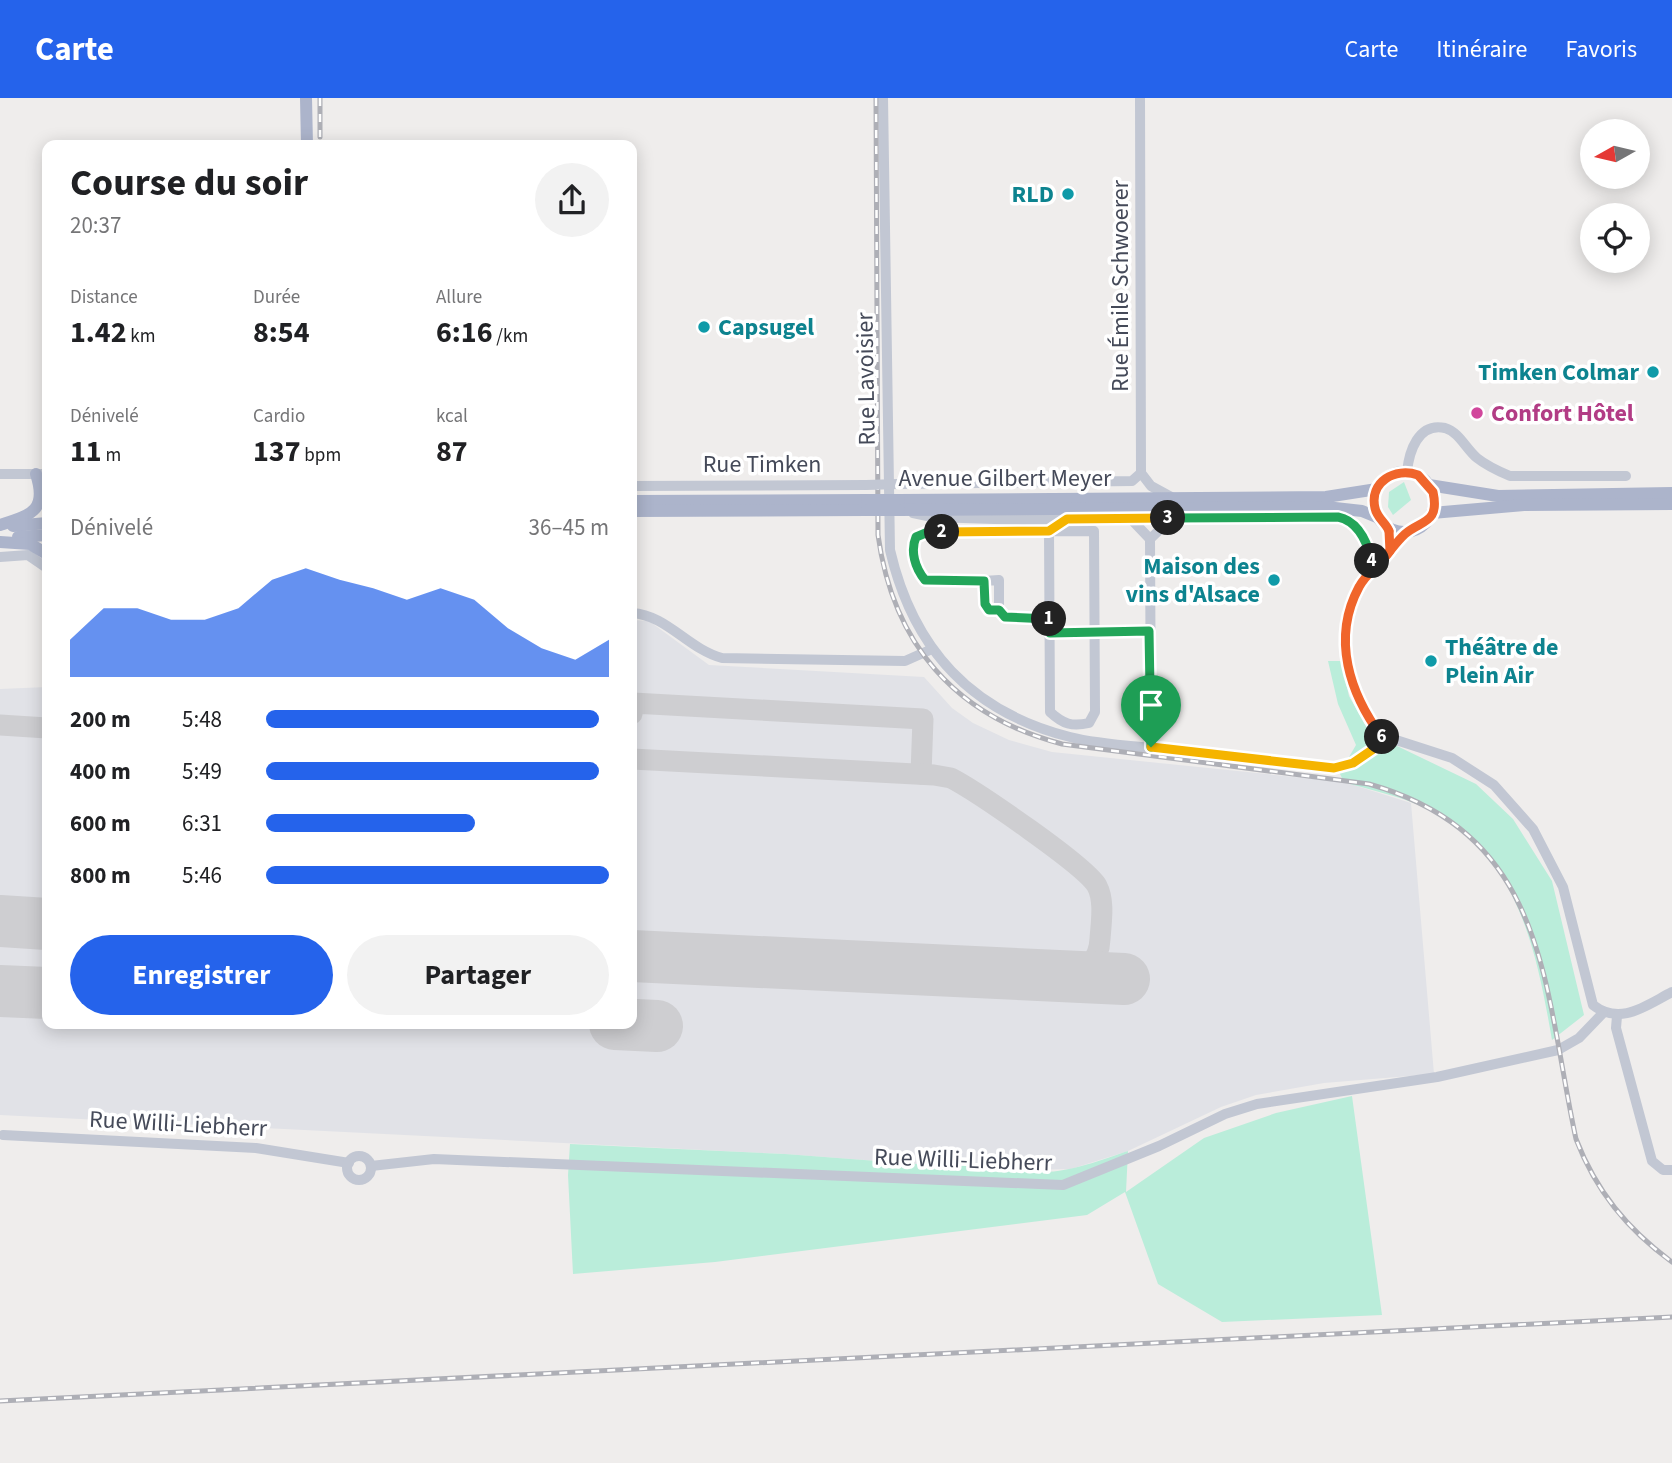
<!DOCTYPE html>
<html lang="fr">
<meta charset="utf-8">
<style>
body{margin:0;font-family:"Source Sans 3",sans-serif;background:#f2f2f2;color:#202124;height:100vh;display:flex;flex-direction:column;font-size:26px;white-space:nowrap}
*{box-sizing:border-box;margin:0}
p{font-size:23px;color:#757577}
.icon{flex:none;width:38px;height:38px;fill:none;stroke:currentColor;stroke-width:2;stroke-linecap:round;stroke-linejoin:round}
.map{position:relative;flex:1;overflow:hidden}
.details{position:absolute;left:42px;top:42px;width:595px;height:889px;display:flex;flex-direction:column;background:#fff;border-radius:14px;box-shadow:0 4px 18px #0003}
.details>*{flex:none}
.needle{width:46px;rotate:262deg}
.tools{position:absolute;left:1580px;top:21px;display:grid;gap:14px}
.tools a{display:grid;place-items:center;width:70px;height:70px;border-radius:50%;background:#fff;box-shadow:0 4px 18px #0003;font-size:35px}
.pin{position:absolute;display:grid;place-items:center;width:60px;height:60px;color:#fff;margin:-72px -30px;border-radius:50% 50% 50% 0;rotate:-45deg;box-shadow:0 0 7px #0007}
.pin .icon{rotate:45deg}
.km{position:absolute;width:35px;height:35px;margin:-18px;border-radius:50%;background:#222;color:#fff;font-size:19px;line-height:35px;text-align:center}
.round{display:grid;place-items:center;flex:none;width:74px;height:74px;border-radius:37px;background:#f2f2f2}
.overview{display:flex;align-items:center;justify-content:space-between;height:119px;padding:0 28px}
h1{font-size:38px;font-weight:700;line-height:52px}
.stats{display:grid;grid-template-columns:repeat(3,1fr);gap:10px;height:119px;padding:7px 28px}
.stats div{display:grid;align-content:center}
.stats b{font-size:30px;font-weight:700}
.stats small{font-size:19px;font-weight:400}
.stats p{font-size:19px}
.chart{height:196px;padding:14px 28px}
.chart p{display:flex;justify-content:space-between}
.chart svg{width:100%;height:126px;margin-top:7px;fill:#2563eb;opacity:.7}
.primary-button{display:flex;gap:14px;margin-top:auto;padding:14px 28px}
.primary-button a{flex:1;height:80px;border-radius:42px;background:#2563eb;color:#fff;font-size:28px;font-weight:700;line-height:80px;text-align:center}
.primary-button a+a{background:#f2f2f2;color:#202124}
ul{padding:0 28px;list-style:none;font-size:23px}
li{display:grid;grid-template-columns:112px 84px 1fr;align-items:center;height:52px}
li i{height:18px;border-radius:9px;background:#2563eb}
header{display:flex;align-items:center;gap:42px;box-sizing:border-box;height:98px;padding:0 35px;background:#2563eb;color:#fff}
header strong{font-size:33px}
nav{display:flex;gap:38px;margin-inline-start:auto;font-size:24px}
.map>svg:first-child{display:block}
</style>
<header>
<strong>Carte</strong>
<nav><a>Carte</a><a>Itinéraire</a><a>Favoris</a></nav>
</header>
<div class="map">
<svg width="1672" height="1365" viewBox="0 0 1672 1365">
<rect width="100%" height="100%" fill="#efedec"/>
<polygon fill="#e1e2e7" points="632,522 649,523 709,567 924,579 952,610 973,625 1009,642 1052,654 1344,684 1411,705 1434,976 1324,985 1256,997 1221,1009 1128,1053 1071,1071 1023,1072 1013,1068 930,1067 785,1056 0,1017 0,591 47,589 47,926 632,926"/>
<g fill="#baedda">
<polygon points="1404,384 1411,402 1393,417 1388,409 1389,394"/>
<path d="M1328 563H1341L1349 598 1370 635 1476 686 1513 721 1552 783 1584 917 1552 942C1536 850 1517 751 1421 708 1397 697 1369 692 1344 684L1334 664 1349 659 1356 647 1338 606Z"/>
<path d="M1352 998 1382 1217 1222 1224 1158 1186 1125 1094 1087 1117 715 1164 573 1176 568 1077 570 1046 785 1056 930 1067 1013 1068C1048 1084 1094 1064 1128 1053L1126 1094 1204 1040 1276 1015Z"/>
</g>
<g fill="none" stroke-linecap="round" stroke-linejoin="round">
<g stroke="#ceced1" stroke-width="21">
<polyline points="632,616 633,605 923,621 921,676"/>
<polyline points="0,627 47,630"/>
<path d="M632 661 934 677 951 680C976 693 1086 768 1097 788 1105 803 1101 825 1100 841 1099 864 1085 875 1063 879"/>
</g>
<g stroke="#ceced1" stroke-width="52">
<polyline points="0,823 47,826"/>
<polyline points="632,858 1124,881"/>
<polyline points="0,893 47,895"/>
<polyline points="615,926 657,928"/>
</g>
<g stroke="#c2c7d3" stroke-width="10">
<path d="M883 0 890 452C913 551 971 614 1070 639 1102 647 1138 648 1170 652 1225 658 1279 664 1334 670 1358 669 1371 646 1393 641L1452 660 1494 687 1533 731 1563 789 1593 907C1620 928 1645 908 1672 894"/>
<polyline points="1140,0 1141,375"/>
<path d="M1407 374C1409 354 1418 324 1445 330 1459 334 1466 351 1477 360 1487 368 1498 373 1510 378H1626"/>
<polyline points="1141,375 1151,388 1173,400"/>
<polyline points="0,376 47,376"/>
<polyline points="898,386 1132,383 1141,375"/>
<polyline points="632,388 866,387"/>
<path d="M913 415 932 419 1022 422 1338 419C1361 424 1369 448 1374 470"/>
<polyline points="1130,420 1150,441"/>
<polyline points="1389,429 1390,453"/>
<path d="M1049 433 1050 614C1063 626 1072 629 1089 625L1095 614 1094 433 928 434 917 439C910 453 915 470 924 482L984 483 985 506 989 512H999L1005 519H1049"/>
<polyline points="1150,441 1151,649"/>
<polyline points="1150,441 1172,420"/>
<polyline points="0,459 28,457 47,470"/>
<polyline points="984,483 999,482 999,512"/>
<polyline points="47,511 47,521"/>
<path d="M632 515C667 517 688 551 722 560L905 563 932 551"/>
<polyline points="1050,535 1149,533"/>
<path d="M1385 643C1352 602 1327 535 1360 486 1372 469 1393 449 1408 434"/>
<polyline points="1617,918 1616,930 1652,1063 1663,1072 1672,1072"/>
<polyline points="3,1037 256,1050 349,1065"/>
<circle cx="359" cy="1070" r="12"/>
<polyline points="371,1068 434,1061 1063,1087 1159,1048 1225,1016 1257,1006 1437,979 1558,952 1579,940 1603,915"/>
</g>
<g stroke="#acb4cb" stroke-width="12">
<polyline points="306,0 307,47"/>
<circle cx="1404" cy="404" r="30"/>
<polyline points="1429,387 1498,398 1672,395"/>
<polyline points="899,402 1326,399 1377,391"/>
<polyline points="632,403 867,402"/>
<polyline points="899,412 1326,409 1362,413 1379,420"/>
<polyline points="632,413 867,412"/>
<polyline points="1432,415 1524,407 1672,406"/>
<path d="M0 427C31 417 48 413 36 376"/>
<polyline points="13,428 47,425"/>
<polyline points="18,439 47,437"/>
<polyline points="0,444 30,446 47,456"/>
</g>
<g stroke="#aeafb6" stroke-width="5">
<g id="rail">
<polyline points="320,0 320,39"/>
<path d="M876 0 878 437C893 546 955 618 1062 646L1369 686C1549 737 1543 889 1576 1041 1596 1093 1627 1131 1672 1164"/>
<polyline points="0,1303 1672,1219"/>
</g>
</g>
<use href="#rail" stroke="#fff" stroke-width="2.5" stroke-dasharray="8" stroke-linecap="butt"/>
<polyline stroke="#c2c7d3" stroke-width="10" points="866,387 898,386"/>
<g stroke="#acb4cb" stroke-width="12">
<polyline points="867,402 899,402"/>
<polyline points="867,412 899,412"/>
</g>
</g>
<g fill="none" stroke-linecap="round" stroke-linejoin="round">
<g stroke="#fff" stroke-width="14">
<polyline id="split-1" points="1049,521 1050,535 1149,533 1151,649"/>
</g>
<g stroke="#fff" stroke-width="14">
<path id="split-2" d="M942 434H928L916 439C910 453 915 470 925 482L984 483 985 506 989 512H999L1005 519 1049 521"/>
</g>
<g stroke="#fff" stroke-width="14">
<polyline id="split-3" points="942,434 1049,433 1067,421 1168,420"/>
</g>
<g stroke="#fff" stroke-width="14">
<path id="split-4" d="M1168 420 1338 419C1358 423 1367 443 1372 463"/>
</g>
<g stroke="#fff" stroke-width="14">
<path id="split-5" d="M1372 463 1374 470C1386 460 1394 446 1405 436 1421 422 1440 426 1433 394L1418 377C1395 369 1369 384 1375 410 1377 420 1386 425 1389 433"/>
</g>
<g stroke="#fff" stroke-width="14">
<path id="split-6" d="M1382 639C1350 596 1331 541 1359 489 1366 475 1381 466 1390 453L1389 433"/>
</g>
<g stroke="#fff" stroke-width="14">
<polyline id="split-7" points="1151,649 1334,670 1353,665 1385,643 1382,639"/>
</g>
<use href="#split-1" stroke="#22a559" stroke-width="9"/>
<use href="#split-2" stroke="#22a559" stroke-width="9"/>
<use href="#split-3" stroke="#f5b400" stroke-width="9"/>
<use href="#split-4" stroke="#22a559" stroke-width="9"/>
<use href="#split-5" stroke="#f0652b" stroke-width="9"/>
<use href="#split-6" stroke="#f0652b" stroke-width="9"/>
<use href="#split-7" stroke="#f5b400" stroke-width="9"/>
</g>
<g fill="#0f9aa8" stroke="#fff" stroke-width="2.5">
<circle cx="1068" cy="96" r="7"/>
<circle cx="704" cy="229" r="7"/>
<circle cx="1653" cy="274" r="7"/>
<circle cx="1274" cy="482" r="7"/>
<circle cx="1431" cy="563" r="7"/>
</g>
<circle fill="#d1479c" stroke="#fff" stroke-width="2.5" cx="1477" cy="315" r="7"/>
<g text-anchor="middle" dominant-baseline="central" stroke-width="7" stroke-linejoin="round" paint-order="stroke">
<g font-size="24" font-weight="bold" fill="#0d838f" stroke="#fff" text-anchor="end">
<text x="1054" y="96">RLD</text>
<text x="718" y="229" text-anchor="start">Capsugel</text>
<text x="1639" y="274">Timken Colmar</text>
<text x="1260" y="468">Maison des<tspan x="1260" dy="28">vins d'Alsace</tspan></text>
<text x="1445" y="549" text-anchor="start">Théâtre de<tspan x="1445" dy="28">Plein Air</tspan></text>
</g>
<g font-size="24" fill="#454a59" stroke="#fff">
<text transform="translate(1120 188) rotate(-90)">Rue Émile Schwoerer</text>
<text transform="translate(866 281) rotate(-91)">Rue Lavoisier</text>
<text x="762" y="366">Rue Timken</text>
<text x="1005" y="380">Avenue Gilbert Meyer</text>
<text transform="translate(178 1026) rotate(3)">Rue Willi-Liebherr</text>
<text transform="translate(963 1062) rotate(2)">Rue Willi-Liebherr</text>
</g>
<g font-size="24" font-weight="bold" fill="#b23c85" stroke="#fff" text-anchor="start">
<text x="1491" y="315">Confort Hôtel</text>
</g>
</g>
</svg>
<div class="tools">
<a><svg class="needle" viewBox="-14 -14 28 28"><path d="M0-13l5 13h-10z" fill="#e53935"/><path d="M0 13l5-13h-10z" fill="#757577"/></svg></a>
<a><svg class="icon" aria-label="locate" viewBox="0 0 24 24"><circle cx="12" cy="12" r="6"/><path d="M12 2v4M12 18v4M2 12h4M18 12h4"/></svg></a>
</div>
<div class="pin" style="left:1151px;top:649px;background:#1e9e55"><svg class="icon" aria-label="arrive" viewBox="0 0 24 24"><path d="M6 21V4h12l-3 4 3 4H6"/></svg></div>
<b class="km" style="left:1049px;top:521px">1</b>
<b class="km" style="left:942px;top:434px">2</b>
<b class="km" style="left:1168px;top:420px">3</b>
<b class="km" style="left:1372px;top:463px">4</b>
<b class="km" style="left:1382px;top:639px">6</b>
<section class="details">
<div class="overview"><div><h1>Course du soir</h1><p>20:37</p></div><a class="round"><svg class="icon" aria-label="share" viewBox="0 0 24 24"><path d="M12 15V3M7 8l5-5 5 5M5 13v7h14v-7"/></svg></a></div>
<div class="stats">
<div><p>Distance</p><b>1.42<small> km</small></b></div>
<div><p>Durée</p><b>8:54</b></div>
<div><p>Allure</p><b>6:16<small> /km</small></b></div>
</div>
<div class="stats">
<div><p>Dénivelé</p><b>11<small> m</small></b></div>
<div><p>Cardio</p><b>137<small> bpm</small></b></div>
<div><p>kcal</p><b>87</b></div>
</div>
<div class="chart"><p><span>Dénivelé</span>36–45 m</p>
<svg viewBox="0 0 160 44" preserveAspectRatio="none"><path d="M0 44V31L10 20L20 20L30 24L40 24L50 20L60 10L70 6L80 10L90 13L100 17L110 13L120 17L130 27L140 34L150 38L160 31V44z"/></svg>
</div>
<ul>
<li><b>200 m</b>5:48<i style="width:97%"></i></li>
<li><b>400 m</b>5:49<i style="width:97%"></i></li>
<li><b>600 m</b>6:31<i style="width:61%"></i></li>
<li><b>800 m</b>5:46<i style="width:100%"></i></li>
</ul>
<div class="primary-button"><a>Enregistrer</a><a>Partager</a></div>
</section>
</div>
